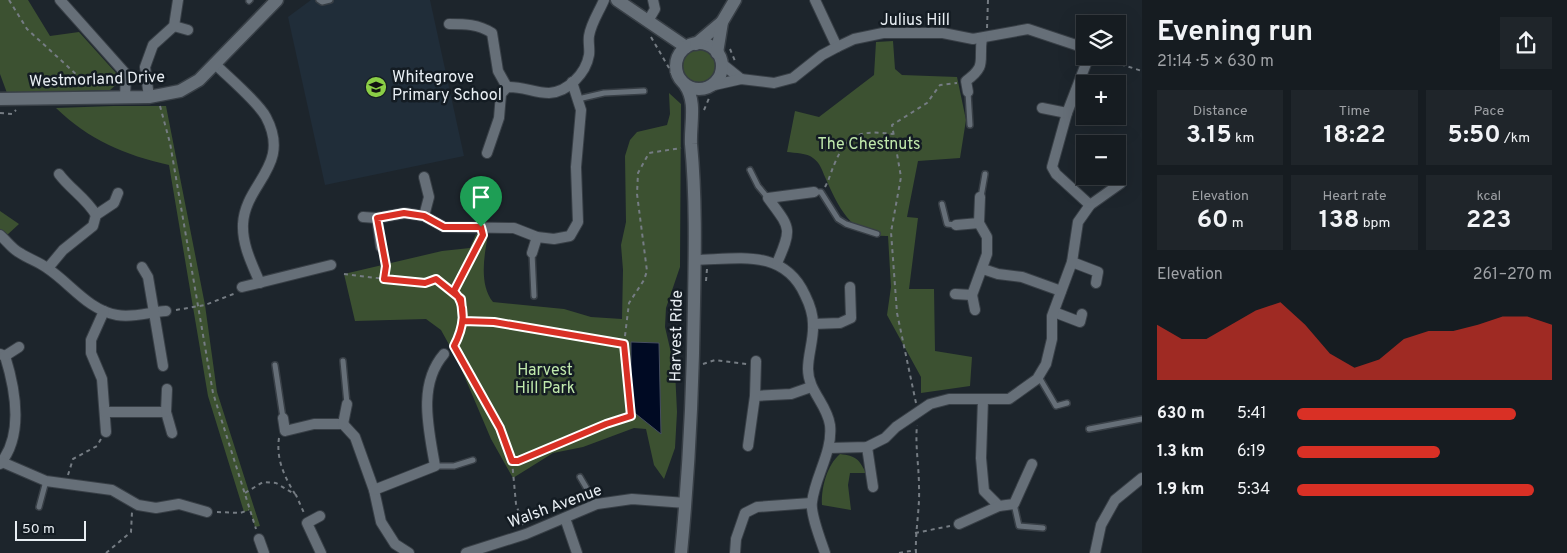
<!DOCTYPE html>
<meta charset="utf-8">
<style>
body{margin:0;font-family:Overpass,sans-serif;background:#1f252a;color:#f1f3f6;height:100vh;display:flex;flex-direction:column;font-size:19px;white-space:nowrap}
*{box-sizing:border-box;margin:0}
p{font-size:16px;color:#9ea1a5}
.icon{flex:none;width:28px;height:28px;fill:none;stroke:currentColor;stroke-width:2;stroke-linecap:round;stroke-linejoin:round}
.map{position:relative;flex:1;overflow:hidden}
.drawer{display:flex;flex-direction:column;background:#161c21;width:425px}
.drawer>*{flex:none}
.tools{position:absolute;left:1076px;top:15px;display:grid;gap:10px}
.tools a{display:grid;place-items:center;width:50px;height:50px;border-radius:0px;background:#161c21;box-shadow:0 5px 20px #0002,0 0 0 1px #353a3f;font-size:25px}
.scale{position:absolute;left:15px;bottom:12px;width:71px;box-sizing:border-box;padding-left:5px;border:2px solid #e8eef3;border-top:0;font-size:14px;line-height:18px;white-space:nowrap;color:#e8eef3;-webkit-text-stroke:4px #141c23;paint-order:stroke}
.pin{position:absolute;display:grid;place-items:center;width:42px;height:42px;color:#fff;margin:-51px -21px;border-radius:50% 50% 50% 0;rotate:-45deg;box-shadow:0 0 5px #0007}
.pin .icon{rotate:45deg}
.round{display:grid;place-items:center;flex:none;width:52px;height:52px;border-radius:0px;background:#1f252a}
.summary{display:flex;align-items:center;justify-content:space-between;height:85px;padding:0 15px}
h1{font-size:28px;font-weight:700;line-height:38px}
.stats{display:grid;grid-template-columns:repeat(3,1fr);gap:8px;height:85px;padding:5px 15px}
.stats div{display:grid;align-content:center;border-radius:0px;background:#1f252a;text-align:center}
.stats b{font-size:25px;font-weight:700}
.stats small{font-size:14px;font-weight:400}
.stats p{font-size:14px}
.chart{height:140px;padding:10px 15px}
.chart p{display:flex;justify-content:space-between}
.chart svg{width:100%;height:90px;margin-top:5px;fill:#d93025;opacity:.7}
ul{padding:0 15px;list-style:none;font-size:16px}
li{display:grid;grid-template-columns:80px 60px 1fr;align-items:center;height:38px}
li i{height:12px;border-radius:6px;background:#d93025}
main{display:flex;flex:1;min-height:0}
.map>svg:first-child{display:block}
</style>
<main>
<div class="map">
<svg width="1142" height="553" viewBox="0 0 1142 553">
<rect width="100%" height="100%" fill="#1d252c"/>
<polygon fill="#202d39" points="311,0 430,0 464,156 325,185 288,17"/>
<g fill="#3c5131">
<polygon points="0,0 28,0 50,36 79,32 116,73 117,84 110,90 7,93 0,74"/>
<path d="M893 41 895 69 902 75 957 77 966 120 960 158 918 161 907 217 918 218 909 289H934L935 351 972 357 970 386 921 393V377L887 315 891 287 888 236C851 237 838 206 825 177 822 170 820 163 813 158 807 153 795 153 787 152L795 111 819 117 874 75 876 42Z"/>
<circle cx="699" cy="66" r="16"/>
<path d="M669 93 681 104 680 267 666 308 665 327 675 370 677 412 675 448 664 479 654 465 646 429 634 428 583 447 553 453 513 478 491 439 457 359 441 330 426 319 355 321 344 274 442 251 470 248 476 234 488 235C484 256 479 285 493 302L564 309 591 317 622 319 623 270 621 245 626 222 625 156 630 140 637 132 667 125 670 114Z"/>
<path d="M113 106H166L205 305 217 392 260 526 255 527 250 510 244 512 208 396 169 165C125 155 89 140 56 108Z"/>
<polygon points="0,211 19,224 6,236 0,232"/>
<path d="M840 454C856 456 859 459 866 473H850L848 485 851 510 822 505C821 488 827 465 840 454Z"/>
</g>
<polygon fill="#000a23" stroke="#464e61" points="631,342 659,343 661,434 631,410"/>
<g fill="none" stroke-linecap="round" stroke-linejoin="round">
<g stroke="#383f46" stroke-width="8">
<g id="service">
<polyline points="319,0 322,2 330,0"/>
<polyline points="249,1 250,0"/>
<polyline points="968,92 970,125"/>
<polyline points="578,99 604,93 644,91"/>
<polyline points="750,170 758,186 768,198"/>
<polyline points="814,192 821,192 838,219 846,224 877,234"/>
<polyline points="981,197 985,174"/>
<polyline points="942,204 947,224 956,225"/>
<polyline points="532,253 534,296"/>
<polyline points="343,361 347,404"/>
<polyline points="275,365 283,418"/>
<polyline points="1039,377 1056,406 1067,403"/>
<polyline points="1089,429 1142,419"/>
<polyline points="435,466 454,466 473,460"/>
<polyline points="580,477 596,504"/>
<polyline points="1014,504 1019,526 1043,528"/>
<polyline points="39,507 46,481"/>
</g>
</g>
<g stroke="#383f46" stroke-width="12">
<g id="minor">
<polyline points="60,0 126,74 125,97"/>
<polyline points="815,0 837,47"/>
<polyline points="648,21 655,9 653,0"/>
<path d="M449 24C465 24 478 24 492 33L498 71 507 87"/>
<polyline points="174,26 188,30"/>
<polyline points="1089,56 1067,113 1052,167 1056,174 1090,205"/>
<polyline points="721,63 741,79"/>
<path d="M215 64C228 77 258 102 266 117 292 166 245 183 243 224 242 245 252 264 260 283"/>
<polyline points="710,86 741,79 774,83 793,78 822,55 837,47 854,39 883,33 943,33 973,39 1028,29 1085,48"/>
<path d="M968 92 966 81C988 65 978 61 982 38"/>
<polyline points="149,97 145,67 153,45 174,26 178,0"/>
<polyline points="1042,108 1067,113"/>
<path d="M487 153 499 118 501 94 507 87C522 86 534 93 549 93 568 92 586 73 589 55 590 49 588 42 589 36 591 23 599 12 604 0"/>
<path d="M59 174C70 189 86 198 96 215"/>
<polyline points="424,216 429,197 424,177"/>
<polyline points="363,217 377,218 405,213 424,216 444,227 514,228 537,237 554,239 570,236 578,222 576,167 581,110 572,82"/>
<polyline points="377,218 381,247"/>
<polyline points="956,225 979,223"/>
<path d="M0 235C7 241 12 249 20 253 29 259 39 262 47 268 70 283 88 310 117 315 134 318 149 312 166 311"/>
<polyline points="532,253 537,237"/>
<path d="M695 260C738 259 784 248 805 295 809 303 813 314 813 324 814 339 808 354 808 369 808 391 827 404 830 425 833 452 815 476 812 502 810 513 821 541 825 553"/>
<polyline points="1072,262 1098,272 1096,283"/>
<path d="M777 263C793 227 790 228 768 198L814 192"/>
<polyline points="142,267 148,277 163,366"/>
<polyline points="48,268 63,250 93,226 96,215 114,203 118,193"/>
<polyline points="983,269 998,274 1022,277 1061,291"/>
<polyline points="242,287 331,265"/>
<polyline points="955,294 972,295 987,254 987,237 979,223 980,197"/>
<polyline points="972,295 975,310"/>
<polyline points="104,311 91,340 91,353 102,379 106,432"/>
<polyline points="1054,312 1080,322 1082,314"/>
<polyline points="813,324 840,323 851,318 850,287"/>
<path d="M0 354 5 356C15 388 24 435 0 464"/>
<polyline points="5,356 19,347"/>
<polyline points="755,396 791,394 811,387"/>
<polyline points="983,399 981,458 984,491 999,506 1014,504 1032,464"/>
<polyline points="105,412 166,412 172,433"/>
<polyline points="166,412 167,389"/>
<polyline points="283,418 285,431 314,424 343,424 355,437 374,490 381,522 395,544 409,553"/>
<polyline points="343,424 347,404"/>
<polyline points="748,446 755,396 756,361"/>
<polyline points="867,447 873,487"/>
<polyline points="829,448 867,447 885,438 896,427 930,404 949,399 1009,399 1037,379 1046,364 1052,339 1052,316 1072,262 1078,222 1090,205 1121,183"/>
<polyline points="2,462 46,481 112,490 138,505 156,508 179,504 207,512"/>
<path d="M374 490 435 466C429 430 417 385 444 354"/>
<polyline points="320,516 307,523 321,553"/>
<polyline points="565,518 577,553"/>
<polyline points="959,524 999,506"/>
<polyline points="259,539 264,553"/>
<polyline points="466,553 526,534 597,504 632,499 686,503"/>
<polyline points="735,553 736,539 745,513 757,507 811,503"/>
<polyline points="1095,553 1101,525 1115,500 1142,478"/>
</g>
</g>
<g stroke="#383f46" stroke-width="15">
<g id="tertiary">
<polyline points="617,0 686,47"/>
<circle cx="699" cy="66" r="23"/>
<polyline points="696,44 722,22"/>
<polyline points="717,53 722,22 735,0"/>
<polyline points="0,99 149,97 180,91 199,80 277,0"/>
<path d="M681 553C689 470 693 386 694 303 695 250 696 196 691 144 690 124 697 102 685 85"/>
</g>
</g>
<g stroke="#757c83" stroke-width="2" stroke-dasharray="4 4" stroke-linecap="butt">
<polyline points="9,0 27,29 90,87"/>
<polyline points="987,28 988,0"/>
<polyline points="651,37 676,80"/>
<polyline points="730,49 735,61"/>
<polyline points="1098,57 1142,71"/>
<polyline points="160,106 170,143 213,393 256,529"/>
<polyline points="704,110 710,96"/>
<polyline points="0,113 12,114 16,110"/>
<path d="M825 187C829 180 831 172 834 165 847 133 861 130 893 134"/>
<polyline points="383,256 386,266 385,279 425,283 436,279 444,288 454,291"/>
<polyline points="344,274 385,279"/>
<polyline points="706,281 707,269"/>
<polyline points="176,310 205,305 236,293"/>
<polyline points="624,344 629,303 644,280 647,271 637,194 638,173 649,153 681,148"/>
<polyline points="454,346 500,428 512,461 518,461 606,424 631,416 624,344 493,322 463,321"/>
<path d="M452 349C462 331 469 308 454 291L481 238"/>
<polyline points="703,364 715,360 747,364"/>
<polyline points="916,403 897,313 891,232 901,177 892,125 927,103 940,85 957,83"/>
<path d="M279 438C276 459 284 476 295 494"/>
<polyline points="512,461 516,504 523,525"/>
<polyline points="68,475 73,459 97,446 101,439"/>
<polyline points="245,493 263,482 276,483 296,495 304,513"/>
<polyline points="217,512 240,513 249,510"/>
<polyline points="915,533 950,526"/>
<polyline points="106,553 131,532 132,512"/>
<polyline points="899,553 916,550"/>
<path d="M916 553C915 531 920 509 919 487 919 466 915 446 917 425"/>
</g>
<use href="#service" stroke="#666f78" stroke-width="5"/>
<use href="#minor" stroke="#666f78" stroke-width="10"/>
<use href="#tertiary" stroke="#666f78" stroke-width="12"/>
</g>
<g fill="none" stroke-linecap="round" stroke-linejoin="round">
<g stroke="#fff" stroke-width="10">
<path id="route" d="M481 227 483 235 454 291C468 307 463 329 454 346L500 428 512 461H518L606 424 631 416 624 344 494 322 463 321 461 299 436 279 425 283 384 279 386 266 377 218 404 213 424 216 444 227H481"/>
</g>
<use href="#route" stroke="#d93025" stroke-width="6"/>
</g>
<defs>
<g id="school-disc" transform="scale(1.125)"><circle r="9.5" fill="#8bce46" stroke="#141c23"/><path d="M0-5L7-2L0 1L-7-2ZM-4 1L0 2.5L4 1V4Q0 6-4 4Z" fill="#111"/></g>
</defs>
<g fill-rule="evenodd">
<use href="#school-disc" x="376" y="87"/>
</g>
<g text-anchor="middle" dominant-baseline="central" stroke-width="5" stroke-linejoin="round" paint-order="stroke">
<g font-size="16" fill="#e8eef3" stroke="#141c23">
<text x="915" y="21">Julius Hill</text>
<text transform="translate(97 80) rotate(-2)">Westmorland Drive</text>
<text transform="translate(677 336) rotate(-89)">Harvest Ride</text>
<text transform="translate(555 507) rotate(-20)">Walsh Avenue</text>
</g>
<g font-size="16" fill="#e8eef3" stroke="#141c23" text-anchor="start">
<text x="392" y="78">Whitegrove<tspan x="392" dy="18">Primary School</tspan></text>
</g>
<g font-size="16" fill="#c0e9ac" stroke="#141c23">
<text x="869" y="145">The Chestnuts</text>
<text x="545" y="371">Harvest<tspan x="545" dy="18">Hill Park</tspan></text>
</g>
</g>
</svg>
<div class="tools">
<a><svg class="icon" aria-label="layers" viewBox="0 0 24 24"><path d="M12 4l9 5-9 5-9-5zM3 14l9 5 9-5"/></svg></a>
<a>+</a>
<a>−</a>
</div>
<div class="scale">50 m</div>
<div class="pin" style="left:481px;top:227px;background:#1e9e55"><svg class="icon" aria-label="arrive" viewBox="0 0 24 24"><path d="M6 21V4h12l-3 4 3 4H6"/></svg></div>
</div>
<section class="drawer">
<div class="summary"><div><h1>Evening run</h1><p>21:14 · 5 × 630 m</p></div><a class="round"><svg class="icon" aria-label="share" viewBox="0 0 24 24"><path d="M12 15V3M7 8l5-5 5 5M5 13v7h14v-7"/></svg></a></div>
<div class="stats">
<div><p>Distance</p><b>3.15<small> km</small></b></div>
<div><p>Time</p><b>18:22</b></div>
<div><p>Pace</p><b>5:50<small> /km</small></b></div>
</div>
<div class="stats">
<div><p>Elevation</p><b>60<small> m</small></b></div>
<div><p>Heart rate</p><b>138<small> bpm</small></b></div>
<div><p>kcal</p><b>223</b></div>
</div>
<div class="chart"><p><span>Elevation</span>261–270 m</p>
<svg viewBox="0 0 160 44" preserveAspectRatio="none"><path d="M0 44V17L10 24L20 24L30 17L40 10L50 6L60 17L70 31L80 38L90 34L100 24L110 20L120 20L130 17L140 13L150 13L160 17V44z"/></svg>
</div>
<ul>
<li><b>630 m</b>5:41<i style="width:86%"></i></li>
<li><b>1.3 km</b>6:19<i style="width:56%"></i></li>
<li><b>1.9 km</b>5:34<i style="width:93%"></i></li>
</ul>
</section>
</main>
